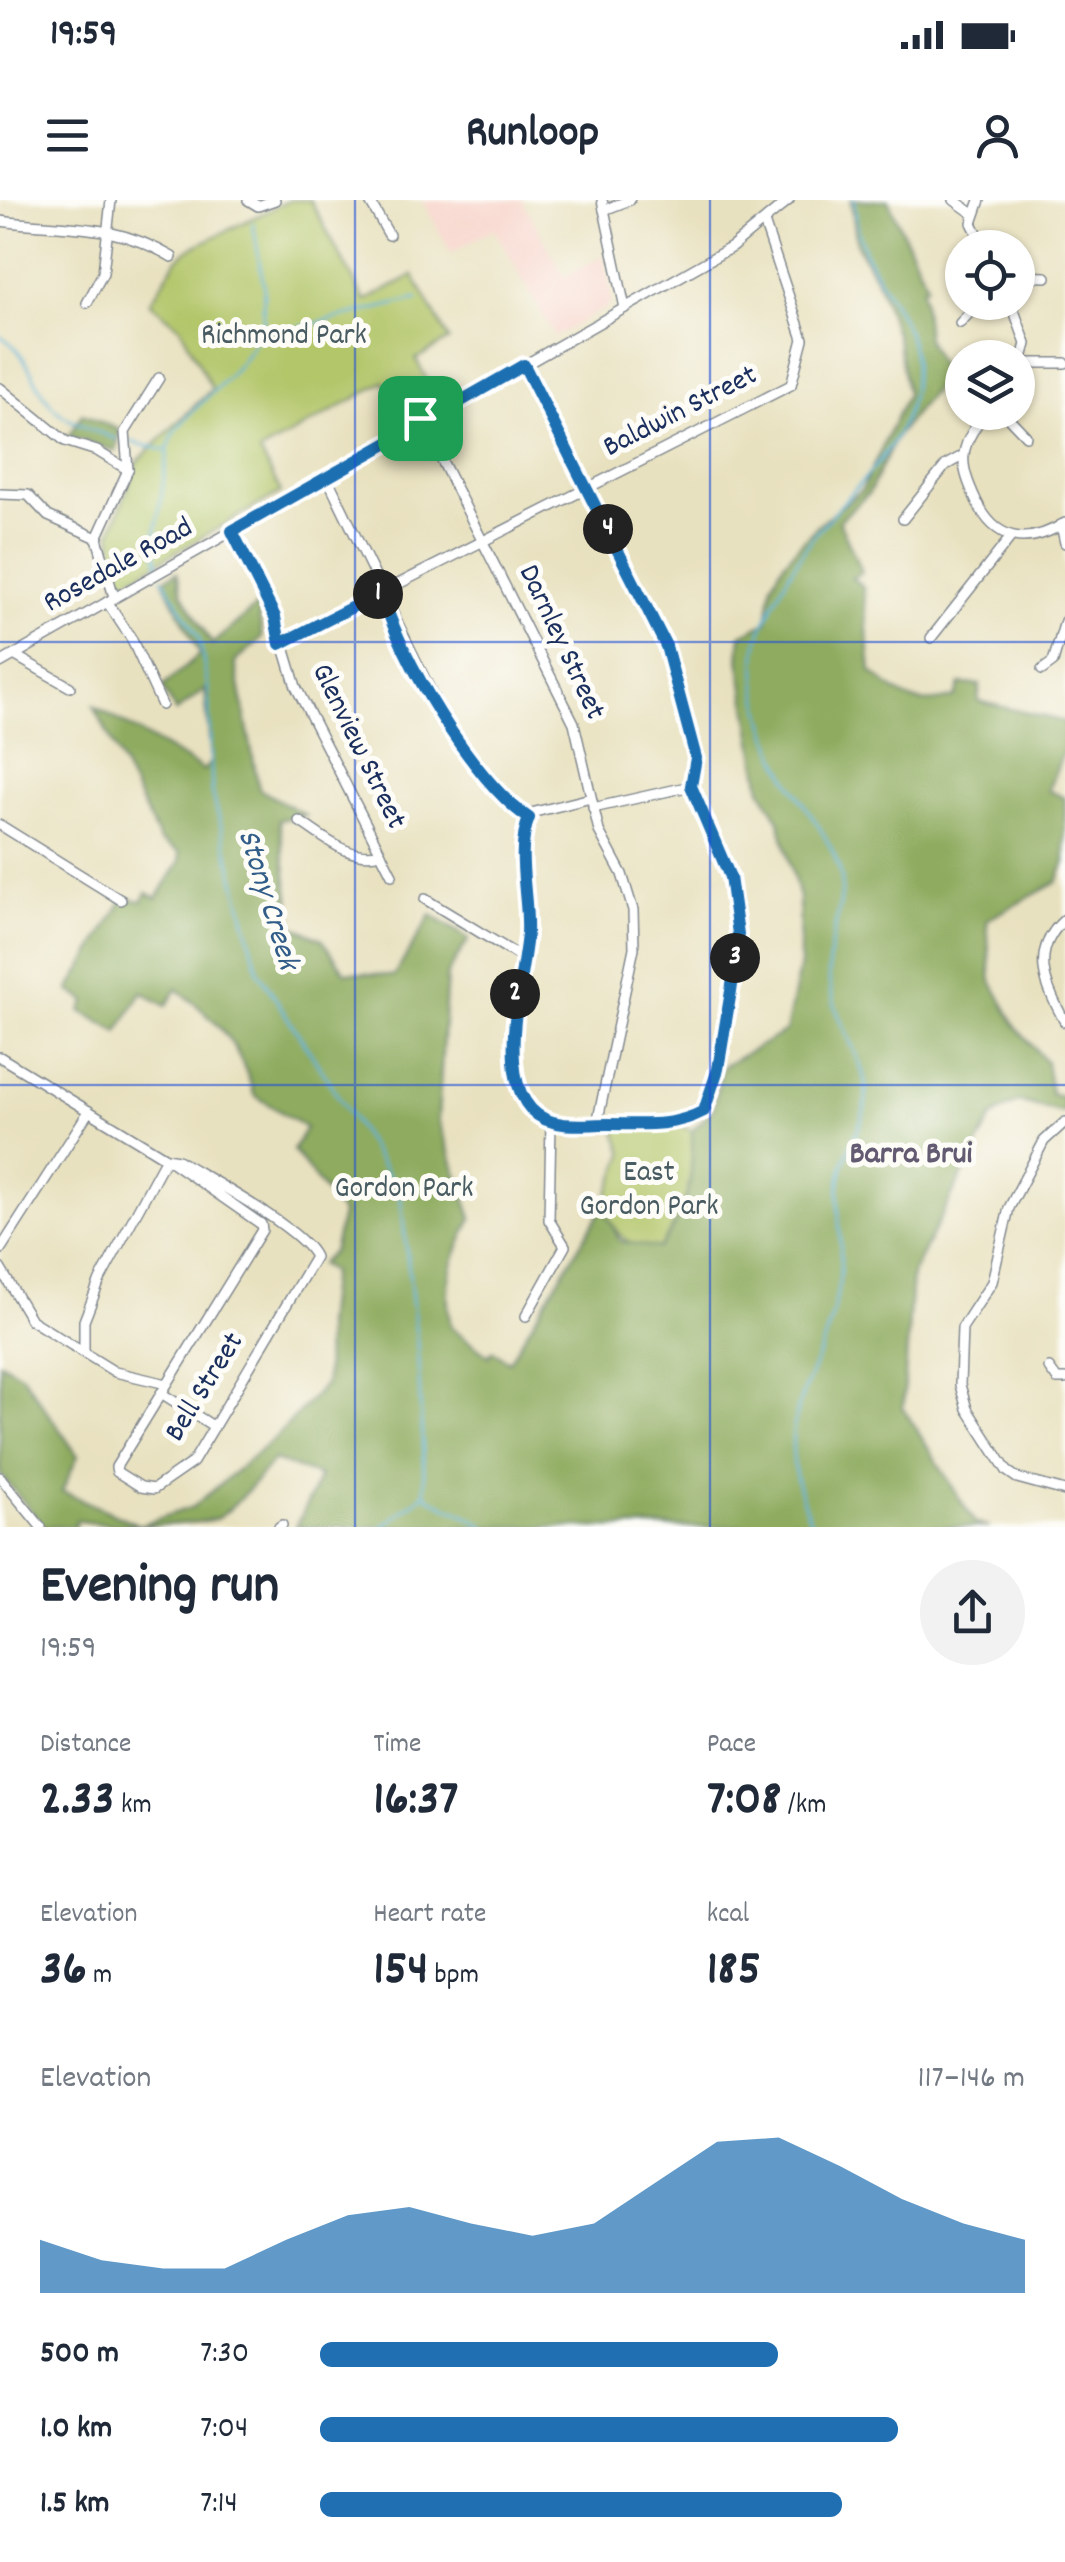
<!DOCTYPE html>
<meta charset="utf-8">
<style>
body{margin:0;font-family:Dekko,sans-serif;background:#f2f2f3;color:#1f2937;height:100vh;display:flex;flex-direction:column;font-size:38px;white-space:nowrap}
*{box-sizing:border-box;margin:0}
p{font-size:32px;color:#747a83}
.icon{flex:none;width:55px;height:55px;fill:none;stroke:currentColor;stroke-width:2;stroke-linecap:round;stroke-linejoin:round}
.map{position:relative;height:1327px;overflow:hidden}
.side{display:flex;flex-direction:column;background:#fff;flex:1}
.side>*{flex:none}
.tools{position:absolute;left:945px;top:30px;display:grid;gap:20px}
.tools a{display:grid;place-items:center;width:90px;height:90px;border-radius:50%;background:#fff;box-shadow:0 2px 8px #0004;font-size:50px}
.pin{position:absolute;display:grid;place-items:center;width:85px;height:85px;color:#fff;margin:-42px;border-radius:20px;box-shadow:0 5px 15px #0006}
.km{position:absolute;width:50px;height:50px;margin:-25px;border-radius:50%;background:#222;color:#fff;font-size:28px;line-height:50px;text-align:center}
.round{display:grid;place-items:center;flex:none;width:105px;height:105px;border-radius:52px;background:#f2f2f3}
.headline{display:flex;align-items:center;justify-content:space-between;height:170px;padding:0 40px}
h1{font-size:55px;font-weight:700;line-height:75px}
.figures{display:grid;grid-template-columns:repeat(3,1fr);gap:15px;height:170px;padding:10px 40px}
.figures div{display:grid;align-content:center}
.figures b{font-size:50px;font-weight:700}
.figures small{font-size:28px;font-weight:400}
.figures p{font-size:28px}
.chart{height:280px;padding:20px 40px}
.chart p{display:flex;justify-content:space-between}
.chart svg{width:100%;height:180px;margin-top:10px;fill:#1f6fb2;opacity:.7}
ul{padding:0 40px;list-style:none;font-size:32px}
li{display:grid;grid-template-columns:160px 120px 1fr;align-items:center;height:75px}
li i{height:25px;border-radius:12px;background:#1f6fb2}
.status{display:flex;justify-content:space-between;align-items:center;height:70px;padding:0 50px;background:#fff;direction:ltr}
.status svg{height:28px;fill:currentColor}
header{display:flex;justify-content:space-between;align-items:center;height:130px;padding:0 40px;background:#fff;font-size:45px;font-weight:700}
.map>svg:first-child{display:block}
</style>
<div class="status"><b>19:59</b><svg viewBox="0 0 49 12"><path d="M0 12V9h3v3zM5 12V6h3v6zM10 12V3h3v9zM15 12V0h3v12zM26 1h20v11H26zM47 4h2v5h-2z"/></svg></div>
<header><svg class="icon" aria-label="menu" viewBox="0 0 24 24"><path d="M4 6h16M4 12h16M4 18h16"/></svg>Runloop<svg class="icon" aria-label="person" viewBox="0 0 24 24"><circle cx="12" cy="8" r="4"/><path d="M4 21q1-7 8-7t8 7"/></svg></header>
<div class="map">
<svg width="1065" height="1327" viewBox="0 0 1065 1327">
<rect width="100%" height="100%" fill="#fdfcf7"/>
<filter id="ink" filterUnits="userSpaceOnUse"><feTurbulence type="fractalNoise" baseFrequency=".01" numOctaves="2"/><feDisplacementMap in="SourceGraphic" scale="20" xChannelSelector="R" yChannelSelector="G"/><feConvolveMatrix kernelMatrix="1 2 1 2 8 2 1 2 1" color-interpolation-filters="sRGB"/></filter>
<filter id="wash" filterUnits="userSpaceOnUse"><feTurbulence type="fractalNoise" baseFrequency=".0048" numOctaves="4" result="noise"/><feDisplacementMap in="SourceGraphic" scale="40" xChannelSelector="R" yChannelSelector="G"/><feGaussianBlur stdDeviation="2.25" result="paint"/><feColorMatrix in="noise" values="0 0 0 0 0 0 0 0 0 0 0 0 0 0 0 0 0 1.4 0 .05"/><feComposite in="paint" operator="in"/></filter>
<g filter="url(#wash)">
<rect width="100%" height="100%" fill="#e8e1bf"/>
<polygon fill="#f7d1c7" points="422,0 522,0 565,77 603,55 612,100 609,106 555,137 494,29 451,53"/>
<g fill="#b3c66a" stroke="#677a64" stroke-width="2.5">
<polygon points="290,0 310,0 365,101 413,75 449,140 416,159 439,203 406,221 384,182 260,252 281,292 117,386 111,333 138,261 212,189 180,127 150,103 177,59 191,48"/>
<path d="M680 925 692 931C694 979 688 1009 659 1048 624 1046 618 1038 603 1007L624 954 615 928Z"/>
</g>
<g fill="#8eab5e" stroke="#546d5e" stroke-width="2.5">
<path d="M851 0H888L927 85 922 88 927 139 945 176 896 237 869 293 839 321 862 372 852 378 863 387 871 471C902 498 914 509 955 497L960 484 980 485 978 501 1065 522V548L1048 590 1065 598V662L1057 682 987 720 991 781 1015 825 1046 862 1051 894 1065 898 1063 913 1018 901 992 917 912 1074 903 1208 975 1323 990 1327H296L320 1276 274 1260C257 1278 239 1304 218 1318 192 1327 105 1327 76 1320V1327H45L0 1274V1162L22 1175 78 1256 62 1291 139 1325 193 1307 276 1237 326 1183 325 1125 331 1072 320 1064 333 1051 342 1014 293 950 306 928 254 895C239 843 219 822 177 789L166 806 142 792 118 832 81 811 86 801 69 790 124 698 142 701 147 693 157 698 180 661 179 652 160 641 94 506 204 570 211 561 205 489 176 512 162 487 200 454 163 380 177 372 182 393 212 444 258 405 262 438 235 462 259 589 305 615 279 620 293 726 322 739 345 772 394 776 431 715 469 739 447 774 438 919 472 1018C452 1061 442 1079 451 1127L489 1156 493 1151 509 1161 603 1007 620 1041 659 1048C688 1009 694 979 692 931L713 909 722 867 786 831 800 764 799 698 779 621 761 589 739 459 741 435 767 422 772 383 785 361 818 325 862 290 907 194 898 142 879 84 857 45Z"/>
<polygon points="82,214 120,230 116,251 68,237"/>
</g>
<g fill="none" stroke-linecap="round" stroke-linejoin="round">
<g stroke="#5db3d9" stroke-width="2.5">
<polyline points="253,23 264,87 263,116"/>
<polyline points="259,131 264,118"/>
<path d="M0 136C29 152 32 183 52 206 69 224 94 230 116 239"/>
<polyline points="131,242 168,251 154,345 160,369"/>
<path d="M168 249C175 212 241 182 259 131L288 130 417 99"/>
<polyline points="162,377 199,438 208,487 212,591 258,771 400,993 417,1142 425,1294"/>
<path d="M382 1327 425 1294C444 1310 466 1311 485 1327"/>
<path d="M813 1327C761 1208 822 1192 839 1083 845 1046 833 1007 842 970 848 944 868 918 866 892 865 857 833 821 829 778 825 743 847 702 841 675 833 643 812 617 794 589 771 553 752 497 756 453 757 436 767 418 774 403 787 376 802 349 822 326 864 277 919 234 914 161 911 118 880 89 865 52 858 35 856 18 854 0"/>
</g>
</g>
</g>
<g filter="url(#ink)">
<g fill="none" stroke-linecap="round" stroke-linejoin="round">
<g stroke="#82888e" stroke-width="12">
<g id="minor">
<polyline points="248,0 258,6 275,0"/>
<polyline points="369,0 389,35"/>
<polyline points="602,0 625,108"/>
<polyline points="954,0 972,13"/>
<polyline points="980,0 972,23 985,48"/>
<polyline points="604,10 630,0"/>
<path d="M0 21C68 30 111 21 172 57"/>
<polyline points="1018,76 1046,77"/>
<polyline points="1011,102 1026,144 1018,172"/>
<polyline points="87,103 103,73 111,0"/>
<polyline points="960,123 975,107 1012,105"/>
<polyline points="1023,163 1065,163"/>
<polyline points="524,165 665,446 696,558 691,586 730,677 738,734 734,773 718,869 703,911 681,923 551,922"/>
<polyline points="0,188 65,241 97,251 128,270"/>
<path d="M986 212C977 224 966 239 964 254 962 269 970 287 976 300 995 342 1027 346 1065 323"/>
<polyline points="1003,212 1026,236"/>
<polyline points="428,220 732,47 789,0"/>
<polyline points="425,227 574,523 599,631 622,674 633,710 634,748 597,924"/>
<polyline points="128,270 125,232 159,178"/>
<polyline points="327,277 452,535 514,609 529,618"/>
<polyline points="0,294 28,295 48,316 97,338"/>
<polyline points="903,319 946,265 964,255"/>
<polyline points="1061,325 1065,343"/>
<polyline points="232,331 275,417 296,487 392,675"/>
<polyline points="114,397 97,338 128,270"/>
<polyline points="107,402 131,438 162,505"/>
<polyline points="931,438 1010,338"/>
<polyline points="280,444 791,185 803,139 764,22"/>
<polyline points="14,455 70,487"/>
<polyline points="0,463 419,225 420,218 428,220"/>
<polyline points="1042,470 1053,462 1065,421"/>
<polyline points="593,608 691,586"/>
<path d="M299 621C324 637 350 662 381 653"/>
<polyline points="0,625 121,700"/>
<polyline points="425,699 522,758"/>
<path d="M1065 719C1029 751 1045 786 1065 822"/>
<path d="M0 857 166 958 261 1024 262 1030 116 1267 117 1272 141 1287 154 1289 193 1262 315 1057C303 1029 207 978 178 960L166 958"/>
<polyline points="1065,922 1044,941 1009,1008 992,1082 962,1128 960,1185 967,1209 1007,1271 1017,1278 1065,1291"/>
<polyline points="0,1050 89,911"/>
<polyline points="0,1068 31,1120 115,1172 167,1184"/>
<path d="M526 1116 565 1046 549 1020 551 922C539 916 528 910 522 897 500 847 522 785 526 735 529 700 509 639 535 612L591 598"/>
<polyline points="84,1152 84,1121 100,1080 166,958"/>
<polyline points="1049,1168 1057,1179 1065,1179"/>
<polyline points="161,1193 213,1226"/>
<polyline points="0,1277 41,1327"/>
<polyline points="279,1327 282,1325"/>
</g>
</g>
<use href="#minor" stroke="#fff" stroke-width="9"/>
</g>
</g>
<g fill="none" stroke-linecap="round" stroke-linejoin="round" filter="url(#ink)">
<g stroke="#fff" stroke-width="20">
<path id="route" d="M524 165 666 446 696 558 691 586 730 677 738 734 734 773 718 869 704 911C672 928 642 924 607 924 589 924 570 927 553 922 486 905 524 779 527 733 529 697 515 652 529 618 475 584 397 454 382 392L280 444 275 417 232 331 418 226 420 218 428 220Z"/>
</g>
<use href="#route" stroke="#1f6fb2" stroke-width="12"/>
</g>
<path fill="none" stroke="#1d4ed8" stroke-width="2.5" stroke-opacity="0.55" d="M355 0V1327M710 0V1327M0 442H1065M0 885H1065"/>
<g text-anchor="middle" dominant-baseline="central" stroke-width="10" stroke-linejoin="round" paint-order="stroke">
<g font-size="30" fill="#495c62" stroke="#fdfcf7">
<text x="284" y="137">Richmond Park</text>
<text x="649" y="974">East<tspan x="649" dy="34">Gordon Park</tspan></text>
<text x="404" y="990">Gordon Park</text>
</g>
<g font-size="30" fill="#1b2f5e" stroke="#fdfcf7">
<text transform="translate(681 213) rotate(-27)">Baldwin Street</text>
<text transform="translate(119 367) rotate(-29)">Rosedale Road</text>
<text transform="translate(560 443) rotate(65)">Darnley Street</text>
<text transform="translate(357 547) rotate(64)">Glenview Street</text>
<text transform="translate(206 1188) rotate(-58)">Bell Street</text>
</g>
<g font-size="32" font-style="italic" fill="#325d89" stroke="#fdfcf7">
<text transform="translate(266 700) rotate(73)">Stony Creek</text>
</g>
<g font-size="32" font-weight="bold" fill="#625b72" stroke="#fdfcf7">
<text x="911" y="956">Barra Brui</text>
</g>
</g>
</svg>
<div class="tools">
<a><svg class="icon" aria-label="locate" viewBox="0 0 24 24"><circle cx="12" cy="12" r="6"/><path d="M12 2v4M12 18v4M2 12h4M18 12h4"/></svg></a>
<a><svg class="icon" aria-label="layers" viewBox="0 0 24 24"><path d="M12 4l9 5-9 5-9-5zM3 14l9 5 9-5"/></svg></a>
</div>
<div class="pin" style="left:420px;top:218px;background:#1e9e55"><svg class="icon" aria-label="arrive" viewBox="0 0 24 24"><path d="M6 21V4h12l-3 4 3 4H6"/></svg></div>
<b class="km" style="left:378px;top:394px">1</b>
<b class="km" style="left:515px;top:794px">2</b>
<b class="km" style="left:735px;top:758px">3</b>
<b class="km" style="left:608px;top:329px">4</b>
</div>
<section class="side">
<div class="headline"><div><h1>Evening run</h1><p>19:59</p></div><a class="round"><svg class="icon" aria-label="share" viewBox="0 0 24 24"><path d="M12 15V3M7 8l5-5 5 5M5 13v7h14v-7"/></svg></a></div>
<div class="figures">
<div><p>Distance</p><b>2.33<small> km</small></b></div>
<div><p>Time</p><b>16:37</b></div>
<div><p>Pace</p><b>7:08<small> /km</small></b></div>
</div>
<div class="figures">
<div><p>Elevation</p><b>36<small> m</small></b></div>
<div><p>Heart rate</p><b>154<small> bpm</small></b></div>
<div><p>kcal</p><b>185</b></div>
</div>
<div class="chart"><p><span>Elevation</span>117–146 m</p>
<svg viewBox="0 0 160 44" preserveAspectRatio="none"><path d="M0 44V31L10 36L20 38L30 38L40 31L50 25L60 23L70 27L80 30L90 27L100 17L110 7L120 6L130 13L140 21L150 27L160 31V44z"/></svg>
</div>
<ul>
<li><b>500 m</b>7:30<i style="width:65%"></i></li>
<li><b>1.0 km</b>7:04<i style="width:82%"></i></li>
<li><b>1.5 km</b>7:14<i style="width:74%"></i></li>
</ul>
</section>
